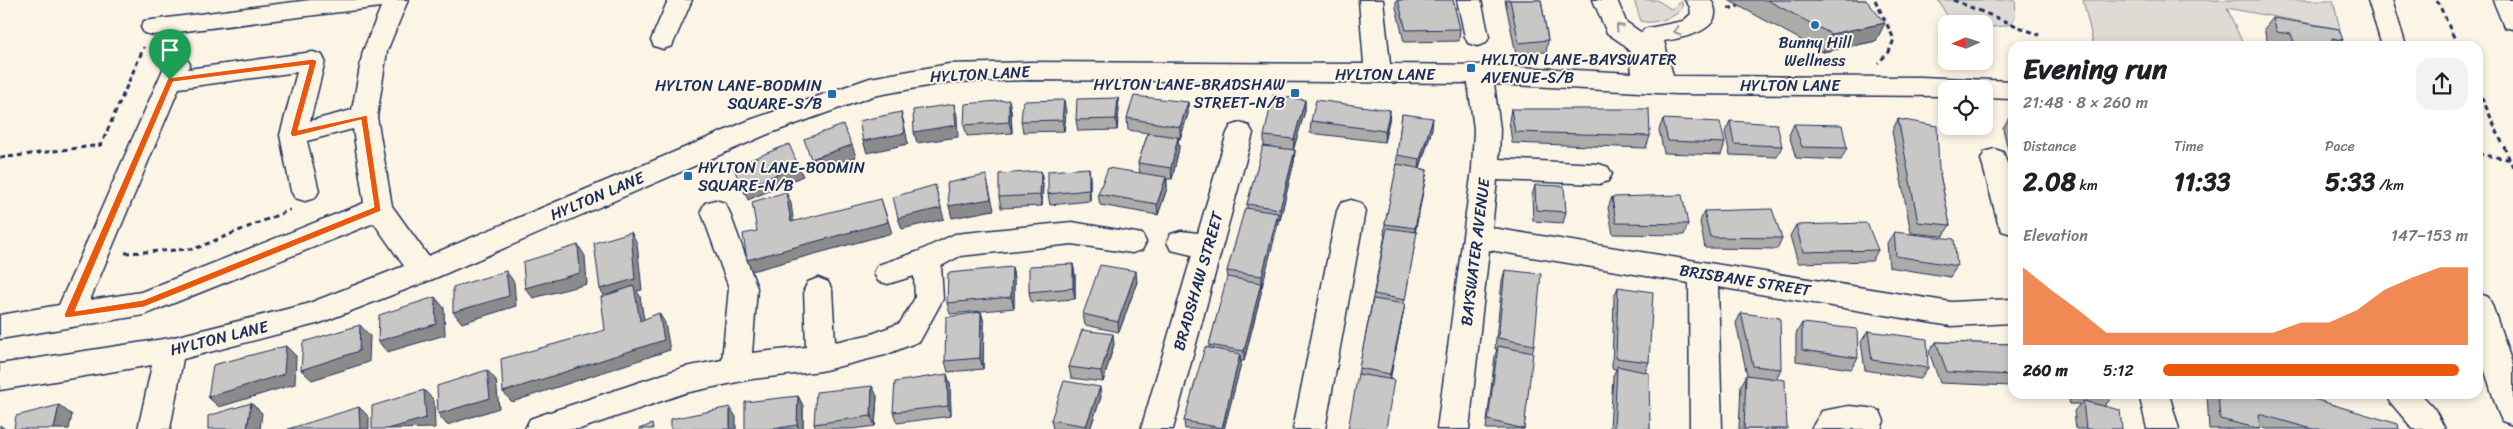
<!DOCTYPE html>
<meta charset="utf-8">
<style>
body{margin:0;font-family:Sriracha,sans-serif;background:#f2f2f2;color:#202124;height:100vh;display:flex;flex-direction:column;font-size:19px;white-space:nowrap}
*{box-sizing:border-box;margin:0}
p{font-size:16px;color:#757577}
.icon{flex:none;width:28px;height:28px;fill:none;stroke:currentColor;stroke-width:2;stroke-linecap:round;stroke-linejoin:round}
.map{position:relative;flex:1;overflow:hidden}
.details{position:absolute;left:2008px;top:41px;width:475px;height:358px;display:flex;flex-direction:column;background:#fff;border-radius:15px;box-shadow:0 2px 8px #0003}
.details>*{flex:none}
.needle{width:32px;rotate:267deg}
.fabs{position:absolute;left:1938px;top:15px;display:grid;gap:10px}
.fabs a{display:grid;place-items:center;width:55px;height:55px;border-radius:10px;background:#fff;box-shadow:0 2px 8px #0003;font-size:25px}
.pin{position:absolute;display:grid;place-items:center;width:42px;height:42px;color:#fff;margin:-51px -21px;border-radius:50% 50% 50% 0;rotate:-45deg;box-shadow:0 0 5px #0007}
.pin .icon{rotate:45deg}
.round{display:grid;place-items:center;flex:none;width:52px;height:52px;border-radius:15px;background:#f2f2f2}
.overview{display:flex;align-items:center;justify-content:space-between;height:85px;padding:0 15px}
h1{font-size:28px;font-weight:800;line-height:38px}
.metrics{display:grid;grid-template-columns:repeat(3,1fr);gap:8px;height:85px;padding:5px 15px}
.metrics div{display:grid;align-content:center}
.metrics b{font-size:25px;font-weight:800}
.metrics small{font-size:14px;font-weight:400}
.metrics p{font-size:14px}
.chart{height:140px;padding:10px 15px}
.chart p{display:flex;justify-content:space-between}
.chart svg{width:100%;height:90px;margin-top:5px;fill:#ea580c;opacity:.7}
ul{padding:0 15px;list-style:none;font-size:16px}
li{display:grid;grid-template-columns:80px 60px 1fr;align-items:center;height:38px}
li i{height:12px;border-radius:6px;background:#ea580c}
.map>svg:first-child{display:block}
</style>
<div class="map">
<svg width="2513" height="429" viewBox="0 0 2513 429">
<rect width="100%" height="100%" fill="#fcf5e5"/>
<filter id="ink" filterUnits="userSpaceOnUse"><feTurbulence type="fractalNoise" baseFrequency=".02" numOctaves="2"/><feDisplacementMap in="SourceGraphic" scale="10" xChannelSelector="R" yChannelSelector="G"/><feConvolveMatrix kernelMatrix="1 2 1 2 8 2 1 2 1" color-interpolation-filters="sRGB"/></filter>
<g filter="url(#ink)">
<g fill="#dfdbd4" stroke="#7d8599">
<path d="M1634 0H1657L1671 9 1682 1V9C1675 18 1651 25 1641 21Z"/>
<path d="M1938 0H2015C2018 25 2011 27 1987 27L1990 39 1984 38V24H1952Z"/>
<polygon points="2083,0 2333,0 2340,29 2227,8 2244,46 2094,46"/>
</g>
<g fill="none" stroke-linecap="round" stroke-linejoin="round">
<g stroke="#1b2f5e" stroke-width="3">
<g id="minor">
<path d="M310 0H408L387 51 377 117 392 206 428 256 750 120 870 78 949 64 1031 62 1364 64 1359 0H1383L1390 64 1480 65 1632 73 1630 52 1623 44 1607 33 1593 0H1617L1626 22 1642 33 1644 29 1683 21 1691 14 1690 7 1685 0H1711C1729 30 1683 38 1664 41L1673 76 1921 77 2012 81V99L1984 98V89H1946V96L1676 94 1494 84 1500 129 1499 159 1599 164 1608 167 1612 174 1608 181 1599 184 1497 180 1492 228 1951 302 2012 299V323L1951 326 1718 287 1722 429H1690L1689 283 1489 250 1469 429H1437L1472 169 1474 129 1468 83 1031 80 949 82 873 96 768 134 433 279 320 323 183 359 170 429H138L152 365 0 390V364L170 338 307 304 404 266 374 223 144 315 0 339V315L59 305 168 58 177 55 186 58 190 64 188 69 313 52 322 55 325 61 310 121 352 110 363 51 381 7 153 35 144 33 141 27 144 21ZM297 72 280 135 291 191 295 198 305 201 315 198 319 191 307 141 353 129 364 203 141 292 90 300 179 88Z"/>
<polygon points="668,0 692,0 672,46 663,49 654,46 651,40"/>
<polygon points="1457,0 1481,0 1489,37 1486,43 1477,46 1468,43 1465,37"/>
<polygon points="2368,0 2392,0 2406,46 2382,46"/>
<polygon points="2493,0 2513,0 2513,29 2504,27"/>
<polygon points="1240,123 1249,126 1253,133 1173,429 1141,429 1192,255 1171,250 1167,242 1171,234 1181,231 1198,233 1227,133 1231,126"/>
<polygon points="1994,149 2003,152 2012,177 2012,234 2002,231 1998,223 1981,159 1985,152"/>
<polygon points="715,200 725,203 729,211 757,288 752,353 806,347 804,290 808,282 818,278 828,282 832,290 835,342 872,334 900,323 915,298 914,276 888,284 878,281 874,273 878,265 917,252 955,234 1072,222 1142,234 1146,242 1142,250 1132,253 1072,244 960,256 941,266 943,299 920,341 885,355 821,371 752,379 685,393 580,429 525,429 530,419 541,415 685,367 722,360 729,288 701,211 705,203"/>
<polygon points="1351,200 1361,203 1365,211 1325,429 1293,429 1337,211 1341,203"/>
<polygon points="2478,293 2488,297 2492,305 2513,366 2513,425 2502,421 2498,412 2478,349"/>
<polygon points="2139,394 2169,394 2179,429 2147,429"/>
<polygon points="2387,394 2421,394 2434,408 2445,429 2413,429 2391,403"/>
<polygon points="1849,406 1869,408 1880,411 1884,421 1881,429 1811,429 1822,411"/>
</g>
</g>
<g stroke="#1b2f5e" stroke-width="3" stroke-dasharray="5 4" stroke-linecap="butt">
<polyline points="1875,0 1894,39 1889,52 1878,63"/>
<polyline points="1953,0 2039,35"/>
<polyline points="2437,0 2458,46"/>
<polyline points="1728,8 1736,8 1744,0"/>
<polyline points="2478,89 2513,167"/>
<polyline points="2478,154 2513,160"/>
<polyline points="0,158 101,145 144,47"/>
<polyline points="125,253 194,249 290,210"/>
</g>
<use href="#minor" fill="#fcf5e5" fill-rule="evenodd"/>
</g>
<g fill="#acabaa" stroke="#1b2f5e">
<polygon points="1396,0 1453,0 1460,29 1459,41 1404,42 1396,7"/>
<polygon points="1505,0 1541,0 1548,40 1546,52 1516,54"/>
<polygon points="1728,0 1866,0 1876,41 1823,52"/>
<polygon points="2273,18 2343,40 2338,46 2282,46 2282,45 2268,43 2264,29"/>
<polygon points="1009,100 1011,111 1012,133 967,136 964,125"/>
<polygon points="1305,100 1305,111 1293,150 1295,150 1294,162 1280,220 1278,220 1278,224 1261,287 1261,293 1244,361 1241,361 1241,364 1224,429 1185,429 1184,421 1209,348 1209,345 1228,277 1227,271 1247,209 1247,204 1264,146 1264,136"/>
<polygon points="1188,102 1188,114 1180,139 1178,138 1179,148 1172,179 1167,179 1167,188 1158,215 1100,205 1098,194 1140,173 1138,163 1148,133 1128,130 1127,118"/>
<polygon points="1119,109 1117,130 1078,131 1076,120"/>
<polygon points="1511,109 1650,136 1646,148 1512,143 1509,120"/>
<polygon points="1390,110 1389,121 1384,142 1310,133 1311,121"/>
<polygon points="1066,112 1064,131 1023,132 1021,121"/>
<polygon points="1402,114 1432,129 1420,168 1427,170 1415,232 1415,243 1404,304 1403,314 1390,380 1358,374 1385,235 1384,235 1385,224 1397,166 1396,166"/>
<polygon points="2010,116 2012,117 2012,167 2003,128"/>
<polygon points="1663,119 1725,143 1721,155 1664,153 1659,130"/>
<polygon points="1898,119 1939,169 1950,225 1943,236 1911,233 1892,131"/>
<polygon points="1730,121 1782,146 1777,157 1730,155 1725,132"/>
<polygon points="1794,124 1847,148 1841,160 1796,158 1789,135"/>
<polygon points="1089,168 1090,179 1090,201 1050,205 1048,194"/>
<polygon points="1043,183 1042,206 1001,208 999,197"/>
<polygon points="1535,185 1566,212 1563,223 1533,221 1532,196"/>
<polygon points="1612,197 1688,224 1684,235 1613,234 1608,208"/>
<polygon points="1704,211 1782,238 1777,249 1705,248 1700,222"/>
<polygon points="1796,225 1878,250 1872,261 1798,263 1790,236"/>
<polygon points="1894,232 1957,266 1950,277 1889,267 1887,243"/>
<polygon points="1073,264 1075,275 1075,299 1031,302 1029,292"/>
<polygon points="1012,267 1014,278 1014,308 950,314 947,303"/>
<polygon points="1505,270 1534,345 1532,353 1524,429 1486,429 1495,356 1497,349 1495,349 1502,281"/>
<polygon points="1137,282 1119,332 1085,325 1083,314"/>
<polygon points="1618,287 1649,362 1645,372 1650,429 1610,429 1613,376 1616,369 1612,368 1614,297"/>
<polygon points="981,312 984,323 983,369 948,372 945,361"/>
<polygon points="1741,313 1781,369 1776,379 1787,429 1739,429 1741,385 1747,375 1736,323"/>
<polygon points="1802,323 1858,358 1851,369 1796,361 1796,334"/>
<polygon points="1868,331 1928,368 1920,379 1865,370 1861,342"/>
<polygon points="1936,342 2012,344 2012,386 1940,383 1929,352"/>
<polygon points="1114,344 1103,382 1071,378 1069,367"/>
<polygon points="947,374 950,384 951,416 897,423 893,412"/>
<polygon points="2067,394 2113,394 2114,396 2104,406 2102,406 2122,429 2076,429 2074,411 2080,404 2070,404"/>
<polygon points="2207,394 2297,394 2399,429 2266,429 2260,427 2260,429 2209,429"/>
<polygon points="798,396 803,406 803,429 745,429"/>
<polygon points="877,396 875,426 853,429 816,429 814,424"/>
<polygon points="1101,397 1090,429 1053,429 1051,420"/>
</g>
<g fill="#8c8b8b" stroke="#1b2f5e">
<polygon points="1885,23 1876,41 1823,52 1831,34"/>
<polygon points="1118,98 1119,109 1117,130 1116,119"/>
<polygon points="1009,100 1011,111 1012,133 1009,122"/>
<polygon points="1064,100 1066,112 1064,131 1062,120"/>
<polygon points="1305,100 1305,111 1293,151 1294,139"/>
<polygon points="1188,102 1188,114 1180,139 1180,127"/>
<polygon points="954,104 957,116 958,137 917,143 914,132"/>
<polygon points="1390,110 1389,121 1384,142 1385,131"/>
<polygon points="901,112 904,123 908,144 867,153 863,141"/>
<polygon points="1433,118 1432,129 1419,170 1420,159"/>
<polygon points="1178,137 1179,148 1172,179 1171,168"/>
<polygon points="852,145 856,157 816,170 811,159"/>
<polygon points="1295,150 1294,162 1280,220 1280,209"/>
<polygon points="798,165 803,176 748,200 743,189"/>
<polygon points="1089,168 1090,179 1090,201 1089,190"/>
<polygon points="1427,170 1425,181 1414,239 1415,228"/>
<polygon points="1041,171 1043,183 1042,206 1040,195"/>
<polygon points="986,175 994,210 952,218 949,206"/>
<polygon points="1166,177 1167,188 1158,215 1157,204"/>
<polygon points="935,185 944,219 902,229 898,218"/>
<polygon points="786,192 791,203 795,233 791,222"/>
<polygon points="881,199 892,233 752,271 747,260"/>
<polygon points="1278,213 1278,224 1262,287 1262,276"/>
<polygon points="631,232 637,243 642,290 637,291 640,296 646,331 607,300 600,289"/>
<polygon points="578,245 585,256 587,284 533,298 525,288"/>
<polygon points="1073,264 1075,275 1075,299 1073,288"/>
<polygon points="1012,267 1014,278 1014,308 1011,297"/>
<polygon points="506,271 514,282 516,306 462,323 453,312"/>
<polygon points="1136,271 1137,282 1119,332 1118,322"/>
<polygon points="1261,283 1261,293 1244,361 1244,351"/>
<polygon points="435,297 444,308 445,335 387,352 378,341"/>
<polygon points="1405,304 1389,384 1390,374"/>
<polygon points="981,312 984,323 983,369 980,358"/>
<polygon points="659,313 665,323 670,350 512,402 503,392"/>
<polygon points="360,325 370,336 369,362 312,380 301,370"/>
<polygon points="1113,334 1114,344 1103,382 1101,371"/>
<polygon points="286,346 296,356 295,384 219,407 208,397"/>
<polygon points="1240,354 1241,364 1224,429 1222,429"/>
<polygon points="487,370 496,380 499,408 447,425 438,414"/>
<polygon points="947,374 950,384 951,416 948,406"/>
<polygon points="872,386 877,396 875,426 871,416"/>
<polygon points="1100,387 1101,397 1090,429 1086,429 1086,426"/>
<polygon points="424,390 434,400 435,428 388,429"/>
<polygon points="798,396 803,406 803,429 799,429 797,425"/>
<polygon points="251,403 262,413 260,429 247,429"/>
<polygon points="59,405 72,415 69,429 54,429"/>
<polygon points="359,407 369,417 369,429 360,429"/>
<polygon points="730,407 736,417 736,429 730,429"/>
<polygon points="0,425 5,429 0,429"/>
</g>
<g fill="#c8c7c6" stroke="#1b2f5e">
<polygon points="1398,0 1453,0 1460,29 1406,30"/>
<polygon points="1510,0 1541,0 1548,40 1519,43"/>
<polygon points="1767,0 1866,0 1885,23 1831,34"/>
<polygon points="2273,18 2339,29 2343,40 2332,38 2334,46 2316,46 2294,42 2291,34 2277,32"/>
<polygon points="1273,95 1305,100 1294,139 1264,136"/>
<polygon points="1134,96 1188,102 1180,127 1127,118"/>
<polygon points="1118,98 1116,119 1076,120 1077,99"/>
<polygon points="1009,100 1009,122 964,125 965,104"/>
<polygon points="1064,100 1062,120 1021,121 1023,101"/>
<polygon points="1316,100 1390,110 1385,131 1311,121"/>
<polygon points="954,104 956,125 914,132 913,110"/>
<polygon points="1511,109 1649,109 1650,136 1515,132"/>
<polygon points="901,112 905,133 863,141 859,121"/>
<polygon points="1402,114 1433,118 1420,159 1397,155"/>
<polygon points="2010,116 2012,117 2012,127"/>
<polygon points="1663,119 1720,122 1725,143 1668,141"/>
<polygon points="1898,119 1937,126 1939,169 1950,225 1918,222"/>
<polygon points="1730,121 1777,124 1782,146 1734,144"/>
<polygon points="1794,124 1842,125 1847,148 1802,147"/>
<polygon points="843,125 852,145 811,159 804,139"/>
<polygon points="1148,133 1178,137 1171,168 1138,163"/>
<polygon points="789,144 798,165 743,189 733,167"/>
<polygon points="1263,146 1295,150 1280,209 1247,204"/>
<polygon points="1397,164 1427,170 1415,228 1385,224"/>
<polygon points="1089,168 1089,190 1048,194 1048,171"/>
<polygon points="1108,168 1166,177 1157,204 1098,194"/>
<polygon points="1041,171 1040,195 999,197 999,174"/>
<polygon points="986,175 991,199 949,206 947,183"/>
<polygon points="935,185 941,208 898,218 893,197"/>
<polygon points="1535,185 1564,186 1566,212 1536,210"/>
<polygon points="786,192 791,222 881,199 888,222 747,260 743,234 757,231 752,202"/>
<polygon points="1682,195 1688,224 1616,223 1612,197"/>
<polygon points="1245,208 1278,213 1262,276 1227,271"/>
<polygon points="1772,209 1782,238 1710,237 1704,211"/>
<polygon points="1867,223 1878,250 1803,252 1796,225"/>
<polygon points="1387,228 1417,232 1405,300 1374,294"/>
<polygon points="631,232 635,279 600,289 594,243"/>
<polygon points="1894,232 1954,239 1957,266 1896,256"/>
<polygon points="578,245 580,273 525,288 523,262"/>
<polygon points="1073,264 1073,288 1029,292 1029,266"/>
<polygon points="1100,265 1136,271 1118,322 1083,314"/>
<polygon points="1012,267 1011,297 947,303 948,273"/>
<polygon points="1505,270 1541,274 1534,345 1498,338"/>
<polygon points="506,271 509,296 453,312 453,287"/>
<polygon points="1227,277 1261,283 1244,351 1209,345"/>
<polygon points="634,286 640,321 659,313 664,340 503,392 501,359 605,330 601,297"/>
<polygon points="1618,287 1653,292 1649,362 1616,358"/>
<polygon points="435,297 436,324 378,341 379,315"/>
<polygon points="1373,299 1405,304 1390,374 1359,368"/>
<polygon points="981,312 980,358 945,361 946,317"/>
<polygon points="1741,313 1780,318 1781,369 1753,366"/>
<polygon points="1802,323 1857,329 1858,358 1802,350"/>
<polygon points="360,325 359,351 301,370 303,342"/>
<polygon points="1082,330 1113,334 1101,371 1069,367"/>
<polygon points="1868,331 1927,339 1928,368 1872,360"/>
<polygon points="1936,342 2012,344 2012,375 1947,372"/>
<polygon points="286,346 284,374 208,397 213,365"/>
<polygon points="1498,346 1533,353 1524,429 1488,420"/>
<polygon points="1205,347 1240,354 1222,428 1184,421"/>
<polygon points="1617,366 1649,373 1650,429 1614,429"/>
<polygon points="487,370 490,398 438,414 437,386"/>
<polygon points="947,374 948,406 893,412 895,382"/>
<polygon points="1358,374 1394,380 1386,429 1348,429"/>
<polygon points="1746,375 1785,380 1787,429 1744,429"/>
<polygon points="1064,381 1100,387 1086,426 1051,420"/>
<polygon points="872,386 871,416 814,424 816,392"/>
<polygon points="424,390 426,418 388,429 372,429 372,406"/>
<polygon points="2081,394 2113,394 2114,396"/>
<polygon points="2218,394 2297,394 2398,424 2399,429 2312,429 2259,414 2260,429 2220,419"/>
<polygon points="798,396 797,425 773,429 745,429 745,402"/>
<polygon points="2083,401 2120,410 2122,429 2086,429"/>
<polygon points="251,403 247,429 208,429 208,416"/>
<polygon points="59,405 54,429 14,429 16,416"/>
<polygon points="359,407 360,429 288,429"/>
<polygon points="730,407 730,429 671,429 671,419"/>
<polygon points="652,424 653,429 639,429"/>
</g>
<defs><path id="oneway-chevron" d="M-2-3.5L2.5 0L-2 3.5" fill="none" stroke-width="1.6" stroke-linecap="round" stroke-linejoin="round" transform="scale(1.25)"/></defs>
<g stroke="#8c92a2">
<use href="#oneway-chevron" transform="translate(1619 27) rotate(-132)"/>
<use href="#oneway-chevron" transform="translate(1677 31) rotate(166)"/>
</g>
</g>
<path fill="#ea580c" stroke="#fff" fill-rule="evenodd" d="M313 59 317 61 298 130 367 115 381 211 144 307 66 318 64 315 168 78ZM309 65 290 134 293 137 361 120 374 207 143 300 75 311 173 82Z"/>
<g fill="#1f6fb2" stroke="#fcf5e5" stroke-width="2">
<circle cx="1815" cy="25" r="5"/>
<rect x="1466" y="63" width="10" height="10" rx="2.5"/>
<rect x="1290" y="88" width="10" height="10" rx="2.5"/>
<rect x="827" y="89" width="10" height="10" rx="2.5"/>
<rect x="683" y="171" width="10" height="10" rx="2.5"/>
</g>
<g text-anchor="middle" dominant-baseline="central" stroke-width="4" stroke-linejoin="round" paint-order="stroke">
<g font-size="16" fill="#1b2f5e" stroke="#fcf5e5" text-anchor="start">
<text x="1815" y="42" text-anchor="middle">Bunny Hill<tspan x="1815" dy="18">Wellness</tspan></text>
<text x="1481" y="59">HYLTON LANE-BAYSWATER<tspan x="1481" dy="18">AVENUE-S/B</tspan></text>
<text x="1285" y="84" text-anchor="end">HYLTON LANE-BRADSHAW<tspan x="1285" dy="18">STREET-N/B</tspan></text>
<text x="822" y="85" text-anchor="end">HYLTON LANE-BODMIN<tspan x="822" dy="18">SQUARE-S/B</tspan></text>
<text x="698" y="167">HYLTON LANE-BODMIN<tspan x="698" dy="18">SQUARE-N/B</tspan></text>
</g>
<g font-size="16" fill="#1b2f5e" stroke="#fcf5e5">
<text transform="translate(980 74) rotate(-3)">HYLTON LANE</text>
<text x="1385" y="74">HYLTON LANE</text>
<text x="1790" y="85">HYLTON LANE</text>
<text transform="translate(597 196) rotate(-23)">HYLTON LANE</text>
<text transform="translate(1475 252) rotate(-83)">BAYSWATER AVENUE</text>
<text transform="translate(1745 280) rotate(9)">BRISBANE STREET</text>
<text transform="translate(1198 281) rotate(-74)">BRADSHAW STREET</text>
<text transform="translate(219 338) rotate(-14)">HYLTON LANE</text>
</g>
</g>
</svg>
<div class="fabs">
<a><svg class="needle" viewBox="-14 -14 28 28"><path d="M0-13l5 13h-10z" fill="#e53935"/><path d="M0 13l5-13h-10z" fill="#757577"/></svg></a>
<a><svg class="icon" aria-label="locate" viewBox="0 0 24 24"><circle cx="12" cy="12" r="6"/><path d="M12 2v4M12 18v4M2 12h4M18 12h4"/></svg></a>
</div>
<div class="pin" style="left:170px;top:80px;background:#1e9e55"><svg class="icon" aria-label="arrive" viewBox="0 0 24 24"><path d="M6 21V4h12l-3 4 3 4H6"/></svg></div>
<section class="details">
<div class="overview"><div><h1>Evening run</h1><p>21:48 · 8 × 260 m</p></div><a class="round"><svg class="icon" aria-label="share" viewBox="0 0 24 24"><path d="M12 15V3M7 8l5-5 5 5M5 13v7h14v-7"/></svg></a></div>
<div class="metrics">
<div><p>Distance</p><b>2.08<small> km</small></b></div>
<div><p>Time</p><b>11:33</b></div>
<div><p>Pace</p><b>5:33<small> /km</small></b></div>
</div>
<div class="chart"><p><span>Elevation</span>147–153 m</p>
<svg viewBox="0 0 160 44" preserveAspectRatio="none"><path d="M0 44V6L10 17L20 27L30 38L40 38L50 38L60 38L70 38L80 38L90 38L100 33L110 33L120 27L130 17L140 11L150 6L160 6V44z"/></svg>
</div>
<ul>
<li><b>260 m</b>5:12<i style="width:97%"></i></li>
</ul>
</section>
</div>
